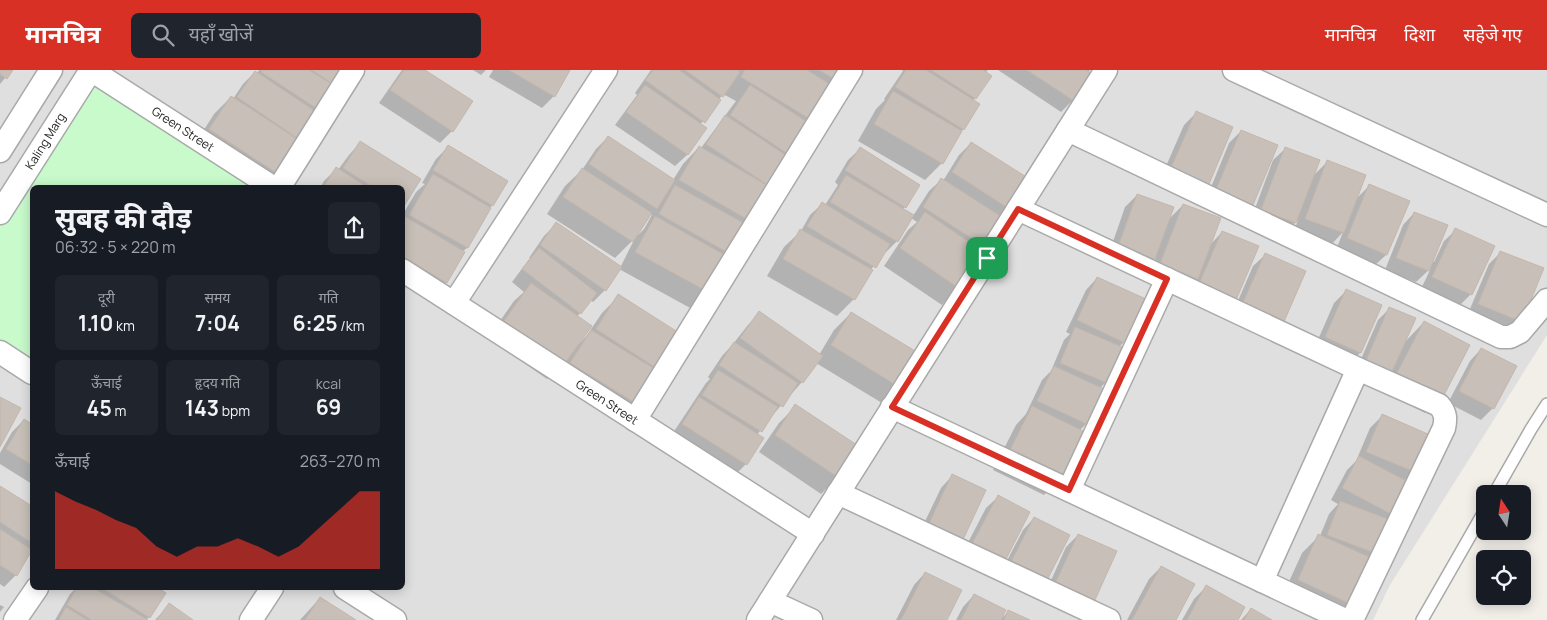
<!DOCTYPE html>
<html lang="hi">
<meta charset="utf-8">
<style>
body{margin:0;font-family:Manrope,"Noto Sans Devanagari",sans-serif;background:#20242c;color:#f1f3f6;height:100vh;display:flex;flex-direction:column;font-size:19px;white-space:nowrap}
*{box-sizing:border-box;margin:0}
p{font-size:16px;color:#9ea1a6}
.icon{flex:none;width:28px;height:28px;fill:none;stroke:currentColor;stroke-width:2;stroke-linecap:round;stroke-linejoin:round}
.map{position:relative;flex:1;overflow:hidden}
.drawer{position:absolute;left:30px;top:115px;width:375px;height:405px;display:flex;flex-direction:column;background:#171b24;border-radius:8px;box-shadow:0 2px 12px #0003}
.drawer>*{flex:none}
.needle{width:32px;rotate:348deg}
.fabs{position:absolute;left:1476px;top:415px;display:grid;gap:10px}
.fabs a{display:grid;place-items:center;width:55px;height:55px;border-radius:8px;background:#171b24;box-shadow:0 2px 12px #0003;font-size:25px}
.pin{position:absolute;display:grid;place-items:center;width:42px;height:42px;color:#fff;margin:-21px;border-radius:10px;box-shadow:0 2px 8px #0006}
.round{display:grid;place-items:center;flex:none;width:52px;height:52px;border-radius:8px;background:#20242c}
.head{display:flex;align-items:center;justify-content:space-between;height:85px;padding:0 25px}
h1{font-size:28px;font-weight:700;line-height:38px}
.metrics{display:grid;grid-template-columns:repeat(3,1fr);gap:8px;height:85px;padding:5px 25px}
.metrics div{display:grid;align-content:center;border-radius:8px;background:#20242c;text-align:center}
.metrics b{font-size:21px;font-weight:700}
.metrics small{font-size:14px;font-weight:400}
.metrics p{font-size:14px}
.chart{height:140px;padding:10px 25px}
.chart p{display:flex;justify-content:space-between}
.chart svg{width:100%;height:90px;margin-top:5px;fill:#d93025;opacity:.7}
header{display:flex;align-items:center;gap:30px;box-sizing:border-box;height:70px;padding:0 25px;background:#d93025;color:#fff}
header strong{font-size:24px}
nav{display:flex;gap:28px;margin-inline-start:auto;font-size:18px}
.search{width:350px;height:45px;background:#20242c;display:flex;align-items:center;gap:12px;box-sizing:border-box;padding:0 18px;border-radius:8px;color:#9ea1a6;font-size:19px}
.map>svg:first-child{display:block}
</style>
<header>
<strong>मानचित्र</strong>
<div class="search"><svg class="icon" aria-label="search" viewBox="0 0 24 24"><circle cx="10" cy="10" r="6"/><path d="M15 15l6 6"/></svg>यहाँ खोजें</div>
<nav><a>मानचित्र</a><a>दिशा</a><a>सहेजे गए</a></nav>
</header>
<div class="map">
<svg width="1547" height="550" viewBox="0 0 1547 550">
<rect width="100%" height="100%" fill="#f2efe9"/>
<path fill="#e0dfdf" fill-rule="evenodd" d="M0 0H1547V265L1390 515 1373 550H0ZM32 118H402V518H32Z"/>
<polygon fill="#c8facc" points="91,0 274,117 32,118 32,303 0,282 0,143"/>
<g fill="#0003" fill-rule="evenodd">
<polygon points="0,0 12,0 0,14"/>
<polygon points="259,0 341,0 330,15 271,118 193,77 214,44 231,27 233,29 243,14 255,2 257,4"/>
<polygon points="402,0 423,0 452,61 440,73 379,33"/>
<polygon points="473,0 486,0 481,5"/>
<polygon points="493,0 569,0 554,26 542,38 489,7"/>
<path d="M651 0H848L692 239 619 199 605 220 593 232 590 230 577 247 580 273 587 265 602 243 619 226 682 267 619 351 564 293 547 309 488 268 514 231 524 222 512 212 530 188H529L544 166 556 154 620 198 635 168 615 188 547 144 565 116 582 100 596 79 608 67 673 110 683 94 699 77 701 78 736 31 723 24 700 55 705 59 687 85 675 96 615 55 637 25 635 23ZM650 144 652 145 644 159 638 165 637 164Z"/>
<polygon points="902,0 988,0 985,3 975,28 973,31 963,59 942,93 925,110 858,71 876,39 885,30 884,29 903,1"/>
<polygon points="998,0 1090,0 1088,3 1090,4 1073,30 1061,42"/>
<polygon points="1196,43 1207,113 1196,125 1160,110 1184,55"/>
<polygon points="1241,61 1276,75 1252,135 1240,147 1205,132 1229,73"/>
<polygon points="360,73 419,110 402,135 402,118 320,118 324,111 336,99 338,100 349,85"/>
<polygon points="971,73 1007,137 999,146 959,218 942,235 884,196 908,160 917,152 911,148 897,171 885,183 884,182 870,201 854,229 837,246 767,206 784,177 801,161 810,145 822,134 825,135 838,115 835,112 848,90 860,79 905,137 902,140 913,146 929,121 941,110 943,111 959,85"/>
<polygon points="448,77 492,135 467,178 462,182 446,212 434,224 402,205 402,146 416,122 425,114 422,113 436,89"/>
<polygon points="1285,79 1312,107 1327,92 1355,130 1369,116 1386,185 1374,196 1336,180 1343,162 1331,175 1294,161 1298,150 1283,164 1250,152 1273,90"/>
<polygon points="1137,125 1167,151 1183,135 1210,175 1222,162 1235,229 1149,206 1156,187 1142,201 1107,189 1125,137"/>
<polygon points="1414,143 1432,191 1434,192 1444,171 1456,160 1471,224 1459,236 1421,219 1431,198 1416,212 1385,200 1403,155"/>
<polygon points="1501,182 1542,199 1509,263 1467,246 1489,194"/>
<polygon points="1265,185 1304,202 1231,247 1253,196"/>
<polygon points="1097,208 1124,272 1119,277 1106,312 1099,319 1086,354 1079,361 1061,408 1044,425 993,400 1016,355 1026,344 1042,310 1051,301 1064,270 1070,264 1066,262 1086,220"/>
<polygon points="1346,221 1381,236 1360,283 1348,294 1314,279 1334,233"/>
<polygon points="1390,238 1404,273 1424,252 1442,326 1425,343 1381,320 1361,289 1378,250"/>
<polygon points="759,243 819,285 834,260 851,243 898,316 882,333 816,293 802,312 770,348 757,365 746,394 734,406 671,366 706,313 710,309 708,307 722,286 733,274 748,255"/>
<polygon points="1481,279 1493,338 1481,350 1448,333 1470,291"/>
<polygon points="796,336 838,407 821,424 759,382 779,353"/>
<polygon points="1382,346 1414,401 1404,411 1392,445 1387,450 1392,452 1339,550 1282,527 1302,483 1319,466 1320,466 1329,444 1338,434 1331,430 1347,400 1356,391 1370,358"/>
<polygon points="24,350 32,356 32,414 0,394 0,383 12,362"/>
<polygon points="952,406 984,421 917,468 941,418"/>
<polygon points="0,417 32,438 32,480 16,505 4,517 0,514"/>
<polygon points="998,427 1029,442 961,486 986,438"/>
<polygon points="1034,448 1044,514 998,508 1023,460"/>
<polygon points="1078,465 1115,482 1044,526 1066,477"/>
<polygon points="1161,497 1174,550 1127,550 1149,509"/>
<polygon points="925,503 945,550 896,550 914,515"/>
<polygon points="1206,517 1237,550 1182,550 1194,529"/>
<polygon points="76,518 164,518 161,521 149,547 146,550 55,550 70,524"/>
<polygon points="974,525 1000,550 1008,542 1027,550 956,550 963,537"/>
<polygon points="320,528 353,550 300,550"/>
<polygon points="0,535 4,537 0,542"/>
<polygon points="169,535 191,550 155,550"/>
<polygon points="1251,539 1270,550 1241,550"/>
</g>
<g fill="#c7bfb8" stroke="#c4b6ab">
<polygon points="0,0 13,0 7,9 0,4"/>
<polygon points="262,0 309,0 335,16 319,40 261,2"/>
<polygon points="312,0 342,0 333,14"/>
<polygon points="404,0 425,0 473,31 453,62 390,20"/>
<polygon points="509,0 570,0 555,27"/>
<polygon points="653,0 679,0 721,30 705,53 645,10"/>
<polygon points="685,0 737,0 740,2 723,27"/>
<polygon points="745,0 807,0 834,17 813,51 741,7"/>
<polygon points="819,0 849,0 841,13"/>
<polygon points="906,0 926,0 980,34 964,60 895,17"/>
<polygon points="931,0 983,0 992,6 976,29"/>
<polygon points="1027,0 1086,0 1092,4 1074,31"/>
<polygon points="255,1 321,45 303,72 237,27"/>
<polygon points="645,15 707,58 688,85 626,42"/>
<polygon points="750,15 815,57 794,88 730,45"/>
<polygon points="893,21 962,61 943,94 874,54"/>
<polygon points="231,26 305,74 283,107 209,59"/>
<polygon points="1196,41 1233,57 1209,114 1171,98"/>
<polygon points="725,45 793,90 774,119 706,74"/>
<polygon points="1241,60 1278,75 1253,135 1216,120"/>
<polygon points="608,66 675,110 657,139 589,94"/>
<polygon points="360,71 421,109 404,136 402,135 402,118 374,118 343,98"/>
<polygon points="971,72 1028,108 1008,138 952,102"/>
<polygon points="448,75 508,111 493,136 433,100"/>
<polygon points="699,76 770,117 750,151 679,110"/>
<polygon points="860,77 920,115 906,138 845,100"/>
<polygon points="1285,77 1320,90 1296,153 1261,140"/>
<polygon points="1327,90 1366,105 1344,163 1305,149"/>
<polygon points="336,97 368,118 323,118"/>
<polygon points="582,98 652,143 633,172 563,127"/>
<polygon points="433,104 491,138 468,178 409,145"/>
<polygon points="846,105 914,145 898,172 830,132"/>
<polygon points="941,108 1005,149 987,178 923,137"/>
<polygon points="1369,114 1410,131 1387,185 1347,168"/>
<polygon points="675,115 749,156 732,185 659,144"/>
<polygon points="1137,124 1174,137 1155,189 1118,177"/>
<polygon points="822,132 890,174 876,198 807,156"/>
<polygon points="1183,134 1221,148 1198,209 1160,194"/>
<polygon points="925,142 985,183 960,219 900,178"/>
<polygon points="1414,142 1448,155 1429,201 1396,188"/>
<polygon points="404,146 465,182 447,213 402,186 402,148"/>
<polygon points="655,146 730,188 710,223 635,182"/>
<polygon points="556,152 622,197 606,221 540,175"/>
<polygon points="1455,158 1495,176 1472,225 1432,207"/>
<polygon points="800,159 873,200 855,230 783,189"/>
<polygon points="1222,161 1259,176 1236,230 1199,214"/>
<polygon points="539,178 597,223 581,244 522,199"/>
<polygon points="1500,181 1544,198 1522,252 1478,234"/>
<polygon points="1265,183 1306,201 1283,254 1242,235"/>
<polygon points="1097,207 1146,229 1125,273 1077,250"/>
<polygon points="531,213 592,256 565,293 504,251"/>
<polygon points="1346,219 1382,235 1361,283 1325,267"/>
<polygon points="618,224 684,266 661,301 596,259"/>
<polygon points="1389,237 1416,248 1391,304 1365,293"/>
<polygon points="759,241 823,286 803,313 740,268"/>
<polygon points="851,242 920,284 899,317 831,275"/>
<polygon points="1424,251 1470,275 1443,327 1397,303"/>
<polygon points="1075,257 1122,277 1107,313 1060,293"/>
<polygon points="591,260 658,301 637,334 570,293"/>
<polygon points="734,272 798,313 783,337 719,295"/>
<polygon points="1481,278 1517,296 1494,339 1459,321"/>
<polygon points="1054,296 1104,319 1087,354 1037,331"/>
<polygon points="718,300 778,337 762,362 702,325"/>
<polygon points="0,327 21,338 0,377"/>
<polygon points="699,327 764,368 747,395 682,354"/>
<polygon points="795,334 860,377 839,408 775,365"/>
<polygon points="1032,336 1085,362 1062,409 1009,382"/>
<polygon points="1382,344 1430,365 1415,402 1366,382"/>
<polygon points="24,349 32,354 32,395 6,379"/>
<polygon points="1359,386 1410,413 1393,445 1342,418"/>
<polygon points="952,404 986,420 962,472 928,456"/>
<polygon points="0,416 32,436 32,473 0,452"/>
<polygon points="998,425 1030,442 1005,491 972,474"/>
<polygon points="1340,431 1393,451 1380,485 1327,465"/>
<polygon points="1034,447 1070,465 1045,514 1009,496"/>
<polygon points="0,459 32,480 17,506 0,495"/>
<polygon points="1078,464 1117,481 1094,532 1055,514"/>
<polygon points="1318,464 1376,490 1355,536 1298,510"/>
<polygon points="1161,496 1195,514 1176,550 1132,550"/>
<polygon points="925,502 962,520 947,550 901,550"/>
<polygon points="1206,515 1245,537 1238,550 1187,550"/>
<polygon points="77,518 93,518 148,550 92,550 67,535"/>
<polygon points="102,518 158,518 166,523 150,548"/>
<polygon points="974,524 1006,540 1001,550 961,550"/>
<polygon points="320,527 356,550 305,550"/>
<polygon points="169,533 193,550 157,550"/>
<polygon points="66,537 87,550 59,550"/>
<polygon points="1251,538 1272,550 1244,550"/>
<polygon points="1008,540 1030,550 1004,550"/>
</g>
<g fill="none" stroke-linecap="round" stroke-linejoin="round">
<g stroke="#a9a9a9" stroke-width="14">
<g id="service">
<polyline points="1494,424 1531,359 1547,334"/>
<polyline points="1422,550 1485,440"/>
</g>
</g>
<g stroke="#a9a9a9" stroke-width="25">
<g id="minor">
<polyline points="91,0 274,118"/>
<polyline points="1234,0 1547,145"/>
<polyline points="1068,60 1501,267 1510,267 1520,262 1547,230"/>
<polyline points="0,81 51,0"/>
<polyline points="279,118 353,0"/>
<path d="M1018 139 1358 299 1439 335C1446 343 1446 349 1444 358L1352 550"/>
<polyline points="0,143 91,0"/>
<polyline points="402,200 813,464"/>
<polyline points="454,233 606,0"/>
<polyline points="0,282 32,303"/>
<polyline points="892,337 1345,550"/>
<polyline points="635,350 851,0"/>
<polyline points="1069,420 1167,209"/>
<polyline points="838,423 1109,550"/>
<polyline points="1262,511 1358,299"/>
<polyline points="345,518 395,550"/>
<polyline points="770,531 811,550"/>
<polyline points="15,550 37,518"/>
<polyline points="251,550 272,518"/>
<polyline points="758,550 1106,0"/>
</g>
</g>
<use href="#service" stroke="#fff" stroke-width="11"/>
<use href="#minor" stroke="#fff" stroke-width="22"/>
</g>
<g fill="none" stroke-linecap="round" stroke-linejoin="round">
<g stroke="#fff" stroke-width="10">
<polygon id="route" points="1018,139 1167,209 1069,420 892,337"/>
</g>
<use href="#route" stroke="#d93025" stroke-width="6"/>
</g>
<g text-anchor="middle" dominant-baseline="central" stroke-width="4" stroke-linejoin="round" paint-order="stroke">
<g font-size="12" fill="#222" stroke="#fff">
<text transform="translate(183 59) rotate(33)">Green Street</text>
<text transform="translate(45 71) rotate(-58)">Kaling Marg</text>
<text transform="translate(607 332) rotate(33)">Green Street</text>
</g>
</g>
</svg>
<div class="fabs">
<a><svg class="needle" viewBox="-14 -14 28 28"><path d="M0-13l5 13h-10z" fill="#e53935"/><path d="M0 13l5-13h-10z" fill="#9ea1a6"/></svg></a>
<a><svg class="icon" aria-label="locate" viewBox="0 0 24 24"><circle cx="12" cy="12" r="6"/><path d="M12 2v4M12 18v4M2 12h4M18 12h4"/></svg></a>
</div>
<div class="pin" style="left:987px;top:188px;background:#1e9e55"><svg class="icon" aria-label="arrive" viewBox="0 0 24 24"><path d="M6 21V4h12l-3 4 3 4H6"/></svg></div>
<section class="drawer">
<div class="head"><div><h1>सुबह की दौड़</h1><p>06:32 · 5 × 220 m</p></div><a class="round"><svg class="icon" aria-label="share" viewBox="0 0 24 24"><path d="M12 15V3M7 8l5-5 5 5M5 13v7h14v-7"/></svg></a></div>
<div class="metrics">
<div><p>दूरी</p><b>1.10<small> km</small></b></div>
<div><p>समय</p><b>7:04</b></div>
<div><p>गति</p><b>6:25<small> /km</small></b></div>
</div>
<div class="metrics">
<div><p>ऊँचाई</p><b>45<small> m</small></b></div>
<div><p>हृदय गति</p><b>143<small> bpm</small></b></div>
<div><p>kcal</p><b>69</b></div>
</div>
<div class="chart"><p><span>ऊँचाई</span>263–270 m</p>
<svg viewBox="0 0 160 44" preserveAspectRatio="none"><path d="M0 44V6L10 11L20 15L30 20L40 24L50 33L60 38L70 33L80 33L90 29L100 33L110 38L120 33L130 24L140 15L150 6L160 6V44z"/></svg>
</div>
</section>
</div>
